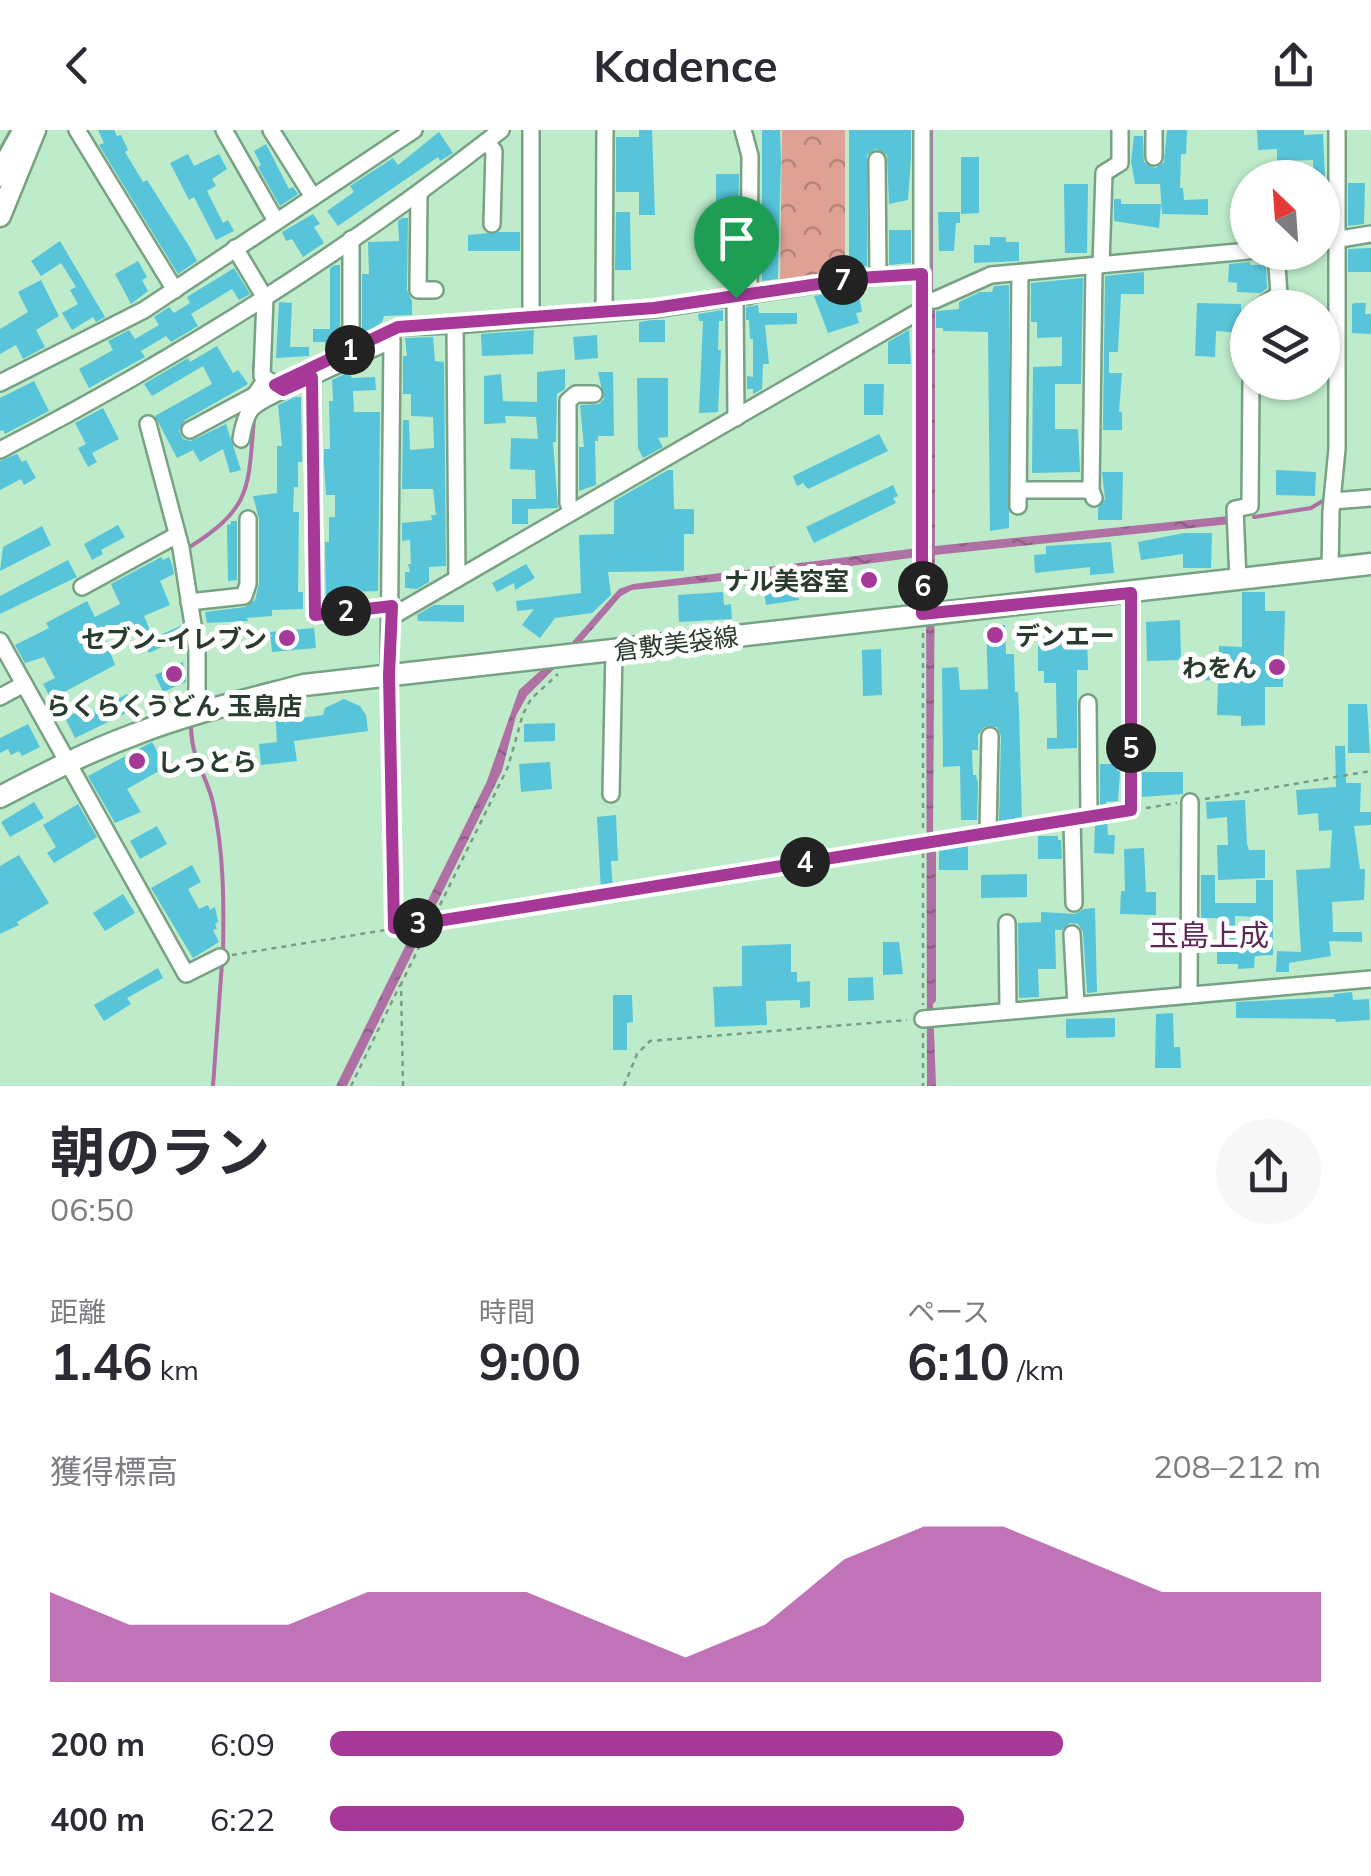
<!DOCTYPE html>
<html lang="ja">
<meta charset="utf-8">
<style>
body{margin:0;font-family:Mulish,"Noto Sans JP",sans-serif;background:#f7f7f7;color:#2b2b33;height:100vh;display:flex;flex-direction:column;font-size:38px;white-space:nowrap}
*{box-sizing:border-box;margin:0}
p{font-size:32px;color:#7c7c81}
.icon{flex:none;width:55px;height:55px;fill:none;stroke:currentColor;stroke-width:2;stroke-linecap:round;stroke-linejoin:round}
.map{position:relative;height:956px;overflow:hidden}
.panel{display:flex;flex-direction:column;background:#fff;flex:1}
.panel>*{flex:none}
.needle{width:65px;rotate:335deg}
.controls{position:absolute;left:1230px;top:30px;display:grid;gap:20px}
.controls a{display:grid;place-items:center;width:110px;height:110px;border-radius:50%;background:#fff;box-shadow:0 2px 8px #0004;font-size:50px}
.pin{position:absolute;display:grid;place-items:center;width:85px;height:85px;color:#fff;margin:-102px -42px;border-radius:50% 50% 50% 0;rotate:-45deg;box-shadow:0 0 10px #0007}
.pin .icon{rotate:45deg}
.km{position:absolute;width:50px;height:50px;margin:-25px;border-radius:50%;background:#222;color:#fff;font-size:28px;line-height:50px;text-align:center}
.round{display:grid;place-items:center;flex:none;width:105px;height:105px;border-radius:52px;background:#f7f7f7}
.overview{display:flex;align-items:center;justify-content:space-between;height:170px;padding:0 50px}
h1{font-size:55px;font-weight:700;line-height:75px}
.figures{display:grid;grid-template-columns:repeat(3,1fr);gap:15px;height:170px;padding:10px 50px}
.figures div{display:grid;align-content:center}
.figures b{font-size:50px;font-weight:700}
.figures small{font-size:28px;font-weight:400}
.figures p{font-size:28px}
.chart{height:280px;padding:20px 50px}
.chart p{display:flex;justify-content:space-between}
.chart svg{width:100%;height:180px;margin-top:10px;fill:#a63998;opacity:.7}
ul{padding:0 50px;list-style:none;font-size:32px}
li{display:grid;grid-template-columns:160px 120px 1fr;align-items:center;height:75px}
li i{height:25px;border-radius:12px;background:#a63998}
header{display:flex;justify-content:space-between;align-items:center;height:130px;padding:0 50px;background:#fff;font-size:45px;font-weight:700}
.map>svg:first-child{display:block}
</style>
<header><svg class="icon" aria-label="back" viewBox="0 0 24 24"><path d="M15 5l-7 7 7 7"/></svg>Kadence<svg class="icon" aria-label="share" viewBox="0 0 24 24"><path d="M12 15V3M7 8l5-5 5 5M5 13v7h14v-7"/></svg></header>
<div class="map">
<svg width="1371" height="956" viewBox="0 0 1371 956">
<defs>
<pattern id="park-crowns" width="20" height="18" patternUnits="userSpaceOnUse" patternTransform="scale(2.5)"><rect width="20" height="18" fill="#dea193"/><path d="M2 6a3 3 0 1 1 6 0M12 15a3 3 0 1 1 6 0" fill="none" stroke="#b48478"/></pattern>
<pattern id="water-ripples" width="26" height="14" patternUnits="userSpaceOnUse" patternTransform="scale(2.5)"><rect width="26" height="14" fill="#af71a4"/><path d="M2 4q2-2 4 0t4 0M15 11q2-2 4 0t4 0" fill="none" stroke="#8f5e86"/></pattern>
</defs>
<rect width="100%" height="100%" fill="#beebca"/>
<polygon fill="url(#park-crowns)" points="782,0 845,0 845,146 780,155"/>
<polygon fill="url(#water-ripples)" points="935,175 935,416 1229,386 1230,394 935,425 933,708 936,715 936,871 933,874 936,956 927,956 926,426 782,445 632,460 621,466 582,511 527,566 516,586 502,641 347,956 336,956 487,651 519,560 573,511 619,459 633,454 926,417 927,178"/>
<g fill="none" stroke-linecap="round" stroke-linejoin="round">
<g stroke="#af71a4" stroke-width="4">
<polyline points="931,0 931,165"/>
<polyline points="357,97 402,65"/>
<polyline points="254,239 256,217"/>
<polyline points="1254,387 1311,378 1326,369"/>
<path d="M188 418C252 378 248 359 254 289"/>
<path d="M191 598C192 631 206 643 213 673 224 722 224 774 223 824"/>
<polyline points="213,956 222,833"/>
</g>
</g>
<g fill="#58c4da" fill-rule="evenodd">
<polygon points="98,0 114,0 117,6 121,5 128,20 125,22 143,52 147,50 189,116 197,131 178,144 99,15 104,13"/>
<polygon points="639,0 652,0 655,85 639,85 639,62 616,62 616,7 639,7"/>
<polygon points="762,0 780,0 781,29 778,149 762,151"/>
<polygon points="849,0 911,0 911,27 908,70 889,74 887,25 876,19 867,25 867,136 849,138"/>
<polygon points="1167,0 1187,0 1186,24 1181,24 1180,58 1183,58 1184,70 1208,69 1208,85 1162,84 1160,54 1135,54 1131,31 1134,6 1143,6 1144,32 1155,38 1164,32"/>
<polygon points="1257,0 1304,0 1304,5 1323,4 1325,48 1314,48 1313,30 1277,31 1277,19 1258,20"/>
<polygon points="439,2 453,23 440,31 438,27 338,96 327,81 354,62 350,56 393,28 398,35"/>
<polygon points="266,14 289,59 293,57 298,64 280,76 258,37 261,35 254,21"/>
<polygon points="188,24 194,36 219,24 227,39 212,49 216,56 207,61 223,93 228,90 234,101 216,110 194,67 189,70 170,33"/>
<polygon points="961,27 979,27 979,83 961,84"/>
<polygon points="716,44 739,44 738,113 716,113"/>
<polygon points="1348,53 1365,53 1364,94 1348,96"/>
<polygon points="1064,54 1088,54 1087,123 1065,123"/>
<polygon points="1114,69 1121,69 1121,74 1161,74 1159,98 1114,91"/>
<polygon points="616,82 630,82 631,140 615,140"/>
<polygon points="938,82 960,82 960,93 956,93 954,121 939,121"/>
<polygon points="313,84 320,94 314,97 324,113 303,127 292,109 286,111 282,102"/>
<polygon points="402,88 408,88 407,160 412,171 412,185 384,186 382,192 359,208 362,200 362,144 369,144 368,112 399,111 398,91"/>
<polygon points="889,100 911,100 911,133 889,135"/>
<polygon points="499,102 520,102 520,121 468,121 468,105"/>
<polygon points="990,107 1006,107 1006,112 1019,112 1019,131 974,133 974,115 990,115"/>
<polygon points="60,111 105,187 96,192 93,187 72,200 62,183 78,174 70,160 76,157 61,133 41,146 31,131"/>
<polygon points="1371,118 1371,142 1348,142 1348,119"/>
<polygon points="138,131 147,147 142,150 148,161 131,174 115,144"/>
<polygon points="1250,132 1250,135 1266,135 1267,158 1261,163 1237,162 1237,153 1228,152 1229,134"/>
<polygon points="335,135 340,135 340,201 350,211 347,215 339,215 339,218 325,218 325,212 313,212 313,199 330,199 330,138"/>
<polygon points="234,138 250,164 239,170 232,159 191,184 198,196 171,212 166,206 141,221 145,227 89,258 79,239 113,220 108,211 129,200 135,209 159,195 154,187 169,177 174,183 190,173 187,167"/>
<polygon points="1144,142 1144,164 1121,164 1118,222 1109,222 1109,243 1122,243 1119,282 1122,282 1122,300 1103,300 1105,146"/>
<polygon points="1083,148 1081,254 1055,254 1055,299 1078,299 1080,342 1032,343 1033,237 1062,236 1062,207 1037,208 1037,192 1031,192 1031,153"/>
<polygon points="41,150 59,186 36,200 45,217 23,229 16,215 0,224 0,199 28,182 18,162"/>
<polygon points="1009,155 1009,398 990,401 988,202 943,201 943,198 936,198 936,181 959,179 959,172 980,162 992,162 994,156"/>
<polygon points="858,159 862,182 856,183 859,193 828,203 814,166"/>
<polygon points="279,172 292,173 290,217 309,217 309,226 276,228"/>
<polygon points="1197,173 1241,174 1242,203 1216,201 1215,227 1195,226"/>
<polygon points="1355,173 1366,173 1365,184 1371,184 1371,204 1352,203 1352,174"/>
<polygon points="758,175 759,183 797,183 797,194 765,195 769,234 763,234 762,259 753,264 753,259 747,259 747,246 753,247 753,209 750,209 749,190 746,190 746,177"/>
<polygon points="723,180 723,191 719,191 718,220 721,220 718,282 699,283 703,191 699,191 698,184"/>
<polygon points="652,190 665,190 665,212 639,212 639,192"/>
<polygon points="534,200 533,224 482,226 481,204"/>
<polygon points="909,200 911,234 888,234 888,212"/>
<polygon points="597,205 598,228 575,230 573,207"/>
<polygon points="433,207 435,231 444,232 446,436 429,437 429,452 417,459 405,458 405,442 410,442 408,434 411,434 410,410 402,411 402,393 432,390 431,385 436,385 433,359 402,359 403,290 409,290 410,320 434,318 433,287 411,286 411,264 403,264 403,226 407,226 405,208"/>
<polygon points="217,216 233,243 238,240 248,254 185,290 179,301 183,309 191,311 226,294 241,340 230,343 223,319 200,332 193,320 177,328 155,286 212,254 203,236 152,266 144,254 188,228 190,232"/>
<polygon points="565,239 565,259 557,264 556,312 553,312 558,378 528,379 528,394 512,394 512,369 536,369 535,340 510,339 511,308 538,309 536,287 505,286 506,293 484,294 484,246 501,244 503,271 537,272 537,242"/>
<polygon points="349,242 352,248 375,247 376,260 353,261 354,282 380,282 378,461 346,462 347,469 326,470 325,412 329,412 329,387 335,387 335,365 326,365 324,334 324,319 330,319 329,271 333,271 332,250"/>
<polygon points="598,242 613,242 614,306 598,306 598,311 595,311 596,355 579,361 579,317 584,317 580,275 599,274 604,269"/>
<polygon points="637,248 668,248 668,307 658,308 663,317 643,328 638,318"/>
<polygon points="34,251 49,281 5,304 3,300 0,301 0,268"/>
<polygon points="864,254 884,254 883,285 864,285"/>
<polygon points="295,267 301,267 302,332 298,332 298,357 294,357 293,382 299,382 298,462 303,462 303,479 272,480 272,486 247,488 248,491 207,493 205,482 245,477 255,470 259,454 259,389 253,366 277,363 277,316 282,316 278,275"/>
<polygon points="103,278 119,309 92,323 97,332 88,337 78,318 86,314 75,293"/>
<polygon points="879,304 888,321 808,359 803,353 797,356 793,346"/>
<polygon points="17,324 22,332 26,330 36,348 24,355 21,349 0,360 0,331"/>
<polygon points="668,340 673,340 674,379 694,379 694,404 684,404 684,441 608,442 611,465 592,483 555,488 540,508 522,495 534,479 517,481 516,471 581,463 579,405 614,404 614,371"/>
<polygon points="1276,340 1316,342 1315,366 1276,365"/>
<polygon points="1102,342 1123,342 1122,390 1098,390 1098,378 1105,369"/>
<polygon points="893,355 898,366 893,368 896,373 814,413 806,397"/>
<polygon points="231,391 237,391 237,450 228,451 227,395 231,394"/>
<polygon points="118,395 125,407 101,420 103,424 92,430 84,414"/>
<polygon points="42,396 51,415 0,441 3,417"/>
<polygon points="1184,403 1212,403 1211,438 1183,438 1183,424 1141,430 1138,412"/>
<polygon points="1111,412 1114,443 1090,445 1090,437 1035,443 1034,425 1046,424 1046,416"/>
<polygon points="161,427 163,430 169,427 172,434 174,444 160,451 170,475 144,486 152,505 156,503 158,506 182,495 185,517 176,521 172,512 149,523 132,492 104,505 115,535 51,569 43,554 55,548 44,527 25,533 15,515 49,498 46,493 87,471 95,487 120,474 111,454"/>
<polygon points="68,430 77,447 0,484 0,466"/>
<polygon points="526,434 535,448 515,460 514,453 497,462 492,453"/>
<polygon points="796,450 799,470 766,475 763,455"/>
<polygon points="723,462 724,475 731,474 732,489 679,492 678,465"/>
<polygon points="1242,462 1265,462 1265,481 1285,481 1283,557 1265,557 1265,595 1241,596 1241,586 1217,585 1218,550 1184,551 1184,539 1219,538 1219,516 1242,517"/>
<polygon points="434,475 464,475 464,492 418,491 417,485"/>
<polygon points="1180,490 1181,530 1147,531 1146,492"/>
<polygon points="986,495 1005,495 1006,524 1014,524 1015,562 1018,562 1019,581 1022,690 999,692 1001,606 997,597 984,597 978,605 978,620 972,620 973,645 976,645 978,653 977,690 961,690 960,636 943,637 942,538 958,537 960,560 988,559"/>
<polygon points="314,498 316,518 272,522 270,502"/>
<polygon points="1087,506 1088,540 1077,540 1077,618 1047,619 1047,608 1057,608 1056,553 1044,553 1044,541 1038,541 1038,507"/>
<polygon points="881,519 882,565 863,566 862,520"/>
<polygon points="183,532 186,552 163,562 155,545"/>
<polygon points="127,564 135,579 75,608 65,588 83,579 86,585"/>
<polygon points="344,569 360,576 366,585 368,601 294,611 297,631 261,635 259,614 277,612 275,580 299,577 300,588 323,585 325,578"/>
<polygon points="1348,574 1367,574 1370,623 1348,623"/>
<polygon points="555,593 555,611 524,612 524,594"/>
<polygon points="28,594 40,617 22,626 19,621 11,625 8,619 0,623 0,608"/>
<polygon points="152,612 166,637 127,659 141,682 115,693 88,646"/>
<polygon points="1335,616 1345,616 1346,653 1361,653 1360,682 1371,682 1371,695 1354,696 1360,739 1365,739 1364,770 1332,772 1333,802 1362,802 1362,812 1329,811 1331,826 1289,833 1289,842 1276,842 1277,821 1301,822 1296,740 1330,738 1332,700 1319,701 1318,683 1298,685 1296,660 1336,657"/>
<polygon points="550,632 552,659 521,662 519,634"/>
<polygon points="1100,634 1117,634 1117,641 1120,641 1118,671 1106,672 1108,705 1115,705 1114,724 1094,723 1095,695 1100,686"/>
<polygon points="1142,642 1183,642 1183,664 1142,667"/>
<polygon points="1245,670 1247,714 1249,720 1265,720 1265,748 1218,750 1217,715 1228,715 1227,687 1207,689 1206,672"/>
<polygon points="34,672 44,688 10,707 1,692"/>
<polygon points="78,674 97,707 54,733 47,723 56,717 43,695"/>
<polygon points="616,685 618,731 611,731 613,760 601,761 597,687"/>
<polygon points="157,696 167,714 140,729 130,711"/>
<polygon points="1038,706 1058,706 1058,710 1061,710 1062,729 1038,729"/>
<polygon points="968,715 968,740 939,740 939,716"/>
<polygon points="1144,718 1146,762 1156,762 1156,785 1120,784 1121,761 1125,761 1124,719"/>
<polygon points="19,725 49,773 17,792 19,795 0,804 0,736"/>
<polygon points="192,735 201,752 188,759 199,779 208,775 210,780 215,777 218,792 215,794 217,799 213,800 219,812 193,828 151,758"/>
<polygon points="1027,744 1027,767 981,768 981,745"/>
<path d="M1201 745H1215V773H1256V750H1273V825L1255 826 1254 838 1238 839V834H1217V788H1201ZM1235 786 1255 787 1257 812H1235Z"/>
<polygon points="123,764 135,783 105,801 93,783"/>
<polygon points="1095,778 1097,862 1087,863 1083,802 1078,794 1070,793 1062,800 1055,800 1056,839 1038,839 1039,867 1019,868 1018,793 1041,792 1041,782 1075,784 1084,779"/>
<polygon points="883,812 899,812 903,844 883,845"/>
<polygon points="791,814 791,842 797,842 797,852 810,851 810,877 800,878 800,870 766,871 767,895 715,897 713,857 742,856 742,816"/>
<polygon points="158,838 163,848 127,868 131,874 104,891 94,875"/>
<polygon points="873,847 874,870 848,871 848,848"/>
<polygon points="1352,862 1353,870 1369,869 1370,890 1336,892 1335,889 1236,888 1236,872 1334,867 1334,864"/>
<polygon points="613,865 632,865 633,892 627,893 627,920 613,920"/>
<polygon points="1173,883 1174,917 1180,917 1181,938 1155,938 1156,884"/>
<polygon points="1115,888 1115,907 1066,908 1066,889"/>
</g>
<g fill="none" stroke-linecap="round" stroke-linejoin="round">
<g stroke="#77a283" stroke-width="20">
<g id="minor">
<polyline points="77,0 175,160"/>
<polyline points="224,0 276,91"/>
<polyline points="271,0 313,67"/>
<polyline points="531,0 531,188"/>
<polyline points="743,0 750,26 749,166"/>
<polyline points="922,0 922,483"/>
<polyline points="486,12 494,21 492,94"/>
<polyline points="1154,27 1154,0"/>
<polyline points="877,30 878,147"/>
<polyline points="419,63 418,160 435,160"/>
<polyline points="351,109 351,200"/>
<polyline points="1322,112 1371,104"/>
<polyline points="235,118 265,168 262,246 283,260 392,210 389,545"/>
<polyline points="1101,135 1104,43 1120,33 1120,0"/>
<polyline points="735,168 736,288"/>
<polyline points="923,170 935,170 991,145 1248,121"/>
<polyline points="1259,178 1279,164 1276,122"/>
<polyline points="604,183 605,0"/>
<polyline points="376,208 398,197 455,195"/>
<polyline points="312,247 315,485 391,476"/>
<polyline points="0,253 144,180 414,0"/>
<polyline points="148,294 181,418 197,520 197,583"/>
<polyline points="190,300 255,265 266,249"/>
<path d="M241 309C247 274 253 275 283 260"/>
<path d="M0 320C176 229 345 123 501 0"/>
<polyline points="1019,360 1091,360 1094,368"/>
<polyline points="1091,360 1094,136"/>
<polyline points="1333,371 1371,368"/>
<polyline points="1018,376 1020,143"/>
<polyline points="572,382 568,373 568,271 576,264 594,264"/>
<polyline points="1330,441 1331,381 1337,319 1337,0"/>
<polyline points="457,449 455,195 654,179 859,148 922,144"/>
<polyline points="1238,451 1235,379 1250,376 1251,252"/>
<polyline points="82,457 177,405"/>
<polyline points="1131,463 1131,680"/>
<polyline points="189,472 244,466 248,454 248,389"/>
<polyline points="391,487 923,179"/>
<polyline points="0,511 186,844 220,827"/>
<polyline points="0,567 24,554"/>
<polyline points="1088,573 1089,686"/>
<polyline points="611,664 614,521"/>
<polyline points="1072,690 1074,773"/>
<polyline points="988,702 990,606"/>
<polyline points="1007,793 1008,881"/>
<polyline points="1072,804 1076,875"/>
<polyline points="1189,865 1190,672"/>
<polyline points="923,889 1371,849"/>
</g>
</g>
<g stroke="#77a283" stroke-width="25">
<g id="major">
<polyline points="0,86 35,0"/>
<path d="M0 667C44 644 87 622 133 605 189 583 247 570 304 555L1371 434"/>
</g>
</g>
<g stroke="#77a283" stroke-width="28">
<polyline id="highway" points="0,45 25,0"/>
</g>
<g stroke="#7b9b83" stroke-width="2.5" stroke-dasharray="5 5" stroke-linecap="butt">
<polyline points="923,503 923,875"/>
<polyline points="389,565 394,797"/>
<polyline points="1205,669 1371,641"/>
<polyline points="1146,678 1177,673"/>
<polyline points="1101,684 1118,682"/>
<polyline points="1002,700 1059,692"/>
<polyline points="232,825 975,704"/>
<polyline points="923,903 923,956"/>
<polyline points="351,956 400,855"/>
<polyline points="403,956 401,854 508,637 523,584 531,569 558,544"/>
<polyline points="624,956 637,924 650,911 907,890"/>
</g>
<use href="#minor" stroke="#fff" stroke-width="15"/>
<use href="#major" stroke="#fff" stroke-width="20"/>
<use href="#highway" stroke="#fff" stroke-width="22"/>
</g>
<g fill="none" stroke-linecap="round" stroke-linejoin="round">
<g stroke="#fff" stroke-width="20">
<polygon id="route" points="922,144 922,484 1131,463 1131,680 394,798 389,545 392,476 315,485 312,247 283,260 275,255 398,197 654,178 859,148"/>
</g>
<use href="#route" stroke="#a63998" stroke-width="12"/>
</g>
<g fill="#a63998" stroke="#fff" stroke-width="4">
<circle cx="869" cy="450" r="10"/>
<circle cx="995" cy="505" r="10"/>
<circle cx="287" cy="508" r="10"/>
<circle cx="1277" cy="537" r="10"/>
<circle cx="174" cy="544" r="10"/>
<circle cx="137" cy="631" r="10"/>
</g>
<g text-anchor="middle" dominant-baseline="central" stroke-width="10" stroke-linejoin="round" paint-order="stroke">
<g font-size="25" font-weight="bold" fill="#2a3c2f" stroke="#fff" text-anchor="end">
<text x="849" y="450">ナル美容室</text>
<text x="1015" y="505" text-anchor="start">デンエー</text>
<text x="267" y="508">セブン-イレブン</text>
<text x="1257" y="537">わをん</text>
<text x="174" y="575" text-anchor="middle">らくらくうどん 玉島店</text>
<text x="157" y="631" text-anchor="start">しっとら</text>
</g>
<g font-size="25" fill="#2a3c2f" stroke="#fff">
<text transform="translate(676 513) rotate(-7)">倉敷美袋線</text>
</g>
<g font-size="30" fill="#5f2957" stroke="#fff">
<text x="1209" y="805">玉島上成</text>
</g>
</g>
</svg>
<div class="controls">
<a><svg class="needle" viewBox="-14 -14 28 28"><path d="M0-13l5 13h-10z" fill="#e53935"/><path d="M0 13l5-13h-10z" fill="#7c7c81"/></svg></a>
<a><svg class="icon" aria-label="layers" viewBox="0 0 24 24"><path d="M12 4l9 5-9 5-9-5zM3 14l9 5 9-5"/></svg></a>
</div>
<div class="pin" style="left:736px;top:168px;background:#1e9e55"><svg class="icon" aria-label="arrive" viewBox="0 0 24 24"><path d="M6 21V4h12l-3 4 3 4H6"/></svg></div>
<b class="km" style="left:350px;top:220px">1</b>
<b class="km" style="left:346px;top:481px">2</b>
<b class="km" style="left:418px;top:793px">3</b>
<b class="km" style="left:805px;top:732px">4</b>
<b class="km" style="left:1131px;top:618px">5</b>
<b class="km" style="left:923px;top:456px">6</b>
<b class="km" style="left:843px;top:150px">7</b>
</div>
<section class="panel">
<div class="overview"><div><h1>朝のラン</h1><p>06:50</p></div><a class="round"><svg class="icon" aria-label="share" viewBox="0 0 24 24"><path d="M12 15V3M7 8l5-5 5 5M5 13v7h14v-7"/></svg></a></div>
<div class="figures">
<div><p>距離</p><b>1.46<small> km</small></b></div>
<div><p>時間</p><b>9:00</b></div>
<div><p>ペース</p><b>6:10<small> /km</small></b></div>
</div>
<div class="chart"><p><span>獲得標高</span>208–212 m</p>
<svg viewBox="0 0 160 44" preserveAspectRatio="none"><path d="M0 44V22L10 30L20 30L30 30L40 22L50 22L60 22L70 30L80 38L90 30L100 14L110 6L120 6L130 14L140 22L150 22L160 22V44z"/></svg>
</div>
<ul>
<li><b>200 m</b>6:09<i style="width:74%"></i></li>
<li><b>400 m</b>6:22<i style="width:64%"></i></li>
</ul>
</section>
